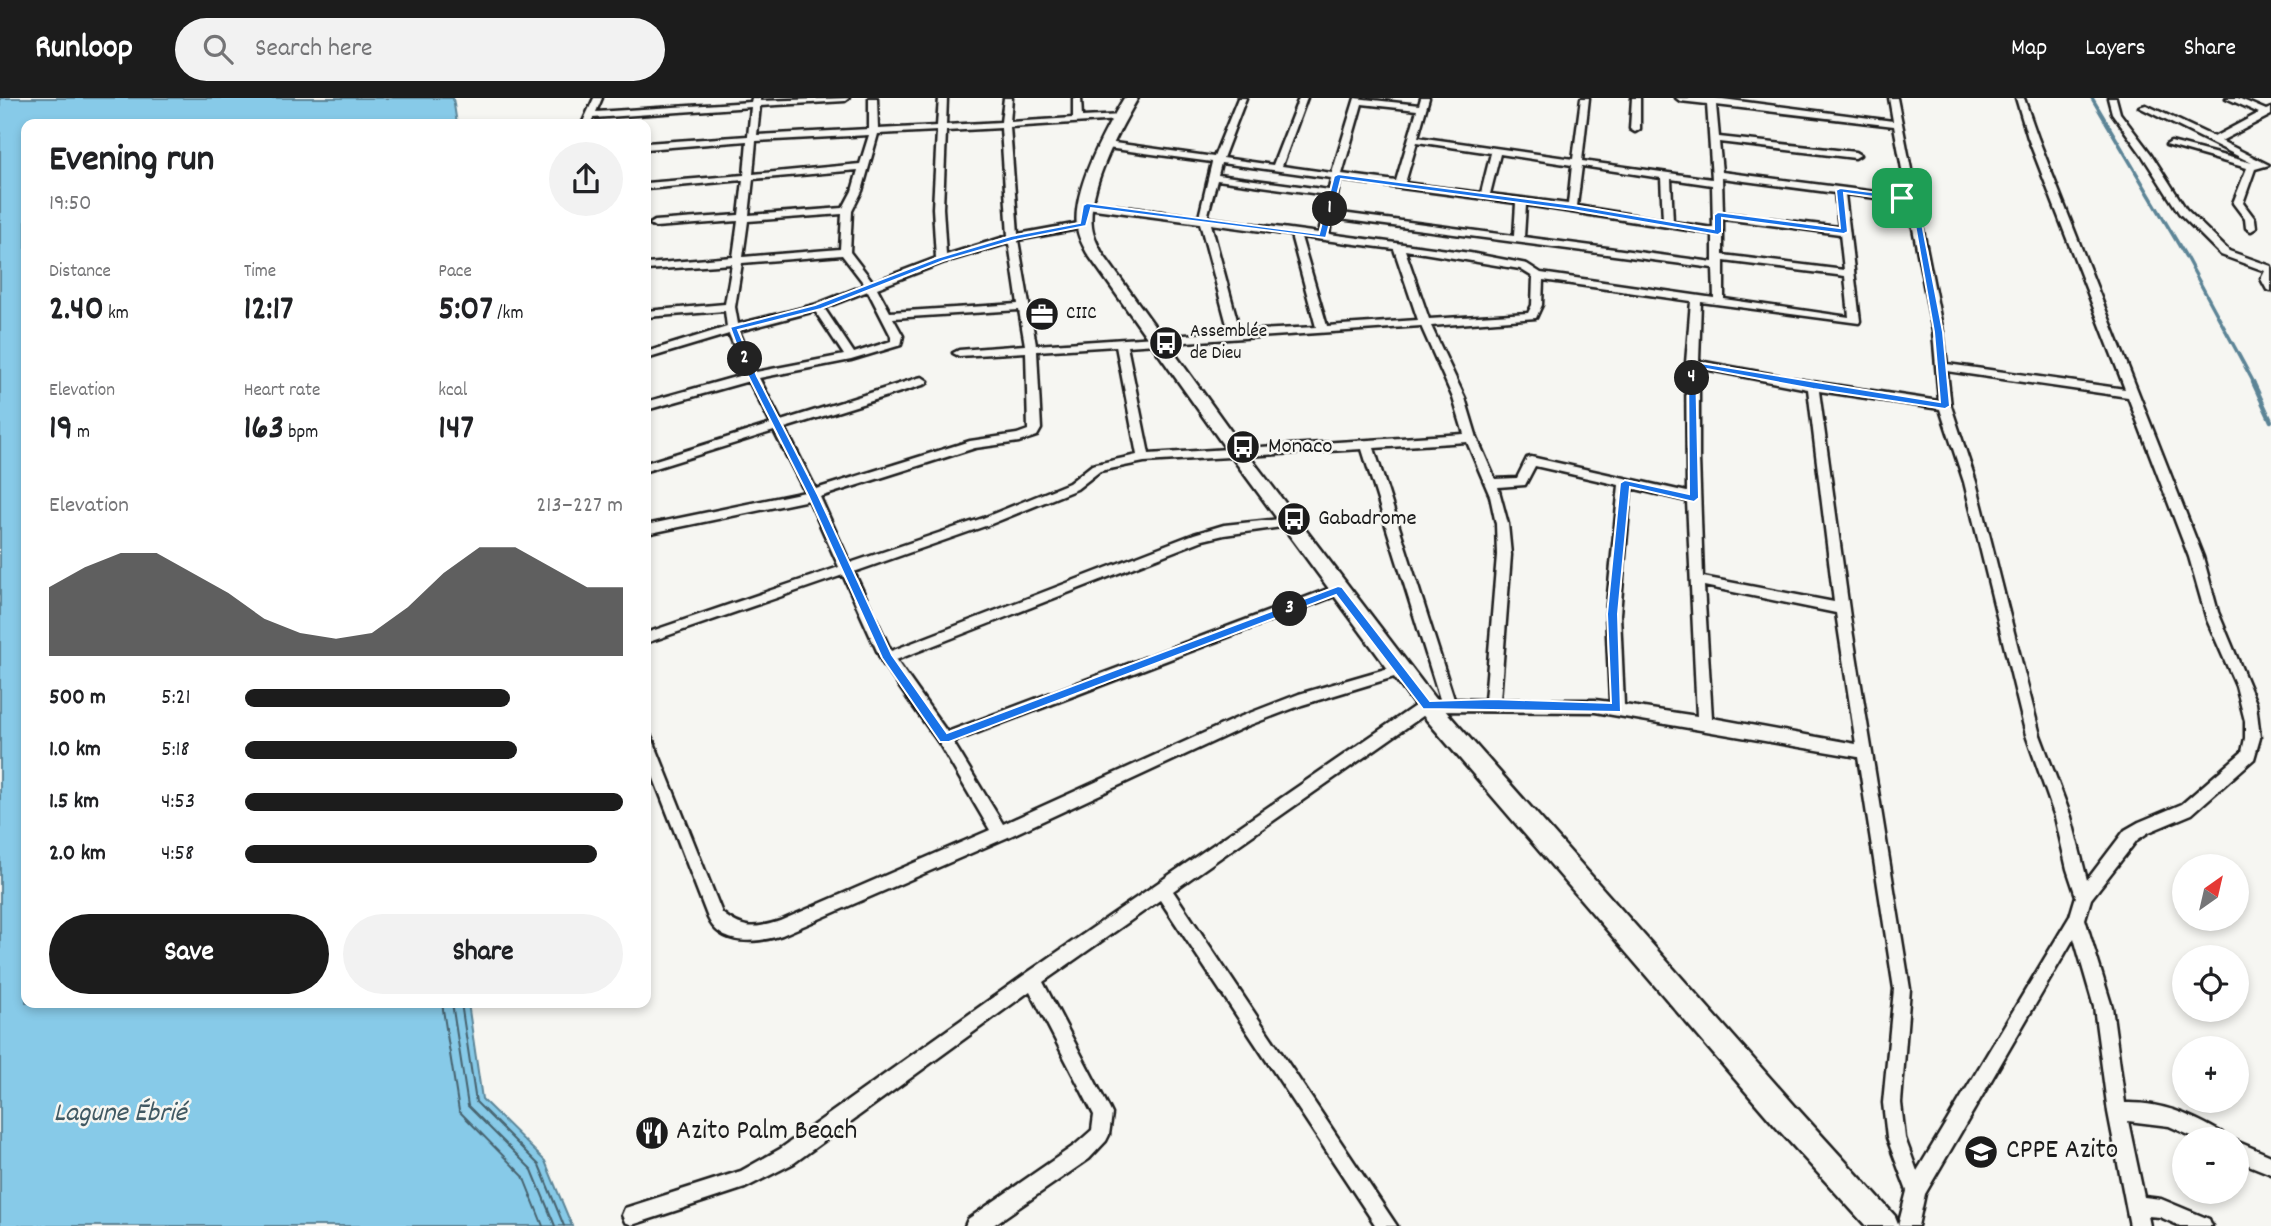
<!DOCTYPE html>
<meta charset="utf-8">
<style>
body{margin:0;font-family:Dekko,sans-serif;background:#f2f2f2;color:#202124;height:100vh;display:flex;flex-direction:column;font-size:26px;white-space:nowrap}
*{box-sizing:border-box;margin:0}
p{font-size:23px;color:#757577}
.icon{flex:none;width:38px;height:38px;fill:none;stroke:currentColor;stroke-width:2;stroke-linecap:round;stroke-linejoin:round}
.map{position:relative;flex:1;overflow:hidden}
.details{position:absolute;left:21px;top:21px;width:630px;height:889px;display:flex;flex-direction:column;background:#fff;border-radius:14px;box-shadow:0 4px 10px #0003}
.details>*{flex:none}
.needle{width:46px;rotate:34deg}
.controls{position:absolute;left:2172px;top:756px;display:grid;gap:14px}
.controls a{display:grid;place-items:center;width:77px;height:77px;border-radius:50%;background:#fff;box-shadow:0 4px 10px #0003;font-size:35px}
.pin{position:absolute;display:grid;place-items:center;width:60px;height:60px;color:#fff;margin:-30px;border-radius:14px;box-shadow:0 4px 10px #0006}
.km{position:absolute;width:35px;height:35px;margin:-18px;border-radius:50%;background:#222;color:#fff;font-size:19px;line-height:35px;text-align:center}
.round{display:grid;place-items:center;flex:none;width:74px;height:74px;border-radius:37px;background:#f2f2f2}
.headline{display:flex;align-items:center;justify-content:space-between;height:119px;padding:0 28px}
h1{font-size:38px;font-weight:700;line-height:52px}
.stats{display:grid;grid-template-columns:repeat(3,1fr);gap:10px;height:119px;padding:7px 28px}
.stats div{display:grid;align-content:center}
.stats b{font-size:35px;font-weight:700}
.stats small{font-size:19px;font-weight:400}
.stats p{font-size:19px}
.chart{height:196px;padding:14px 28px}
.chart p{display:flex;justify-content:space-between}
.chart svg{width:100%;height:126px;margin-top:7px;fill:#1c1c1c;opacity:.7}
.primary-button{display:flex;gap:14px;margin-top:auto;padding:14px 28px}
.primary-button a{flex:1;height:80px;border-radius:42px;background:#1c1c1c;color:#fff;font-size:28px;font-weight:700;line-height:80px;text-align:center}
.primary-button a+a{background:#f2f2f2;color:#202124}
ul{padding:0 28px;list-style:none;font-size:23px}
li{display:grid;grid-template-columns:112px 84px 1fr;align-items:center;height:52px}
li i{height:18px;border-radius:9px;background:#1c1c1c}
header{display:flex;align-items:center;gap:42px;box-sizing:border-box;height:98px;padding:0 35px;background:#1c1c1c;color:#fff}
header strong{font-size:33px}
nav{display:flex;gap:38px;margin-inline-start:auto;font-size:24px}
.search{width:490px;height:63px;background:#f2f2f2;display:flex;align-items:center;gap:18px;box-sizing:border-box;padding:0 24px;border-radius:38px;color:#757577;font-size:26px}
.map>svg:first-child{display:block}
</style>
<header>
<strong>Runloop</strong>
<div class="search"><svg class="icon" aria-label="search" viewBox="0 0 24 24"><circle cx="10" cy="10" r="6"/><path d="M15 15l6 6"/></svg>Search here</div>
<nav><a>Map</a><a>Layers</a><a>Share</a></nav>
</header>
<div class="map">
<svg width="2271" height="1128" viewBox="0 0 2271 1128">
<rect width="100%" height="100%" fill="#f6f6f2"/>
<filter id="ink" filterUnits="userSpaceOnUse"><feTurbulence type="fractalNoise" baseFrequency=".0143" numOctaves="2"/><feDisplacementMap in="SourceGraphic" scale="14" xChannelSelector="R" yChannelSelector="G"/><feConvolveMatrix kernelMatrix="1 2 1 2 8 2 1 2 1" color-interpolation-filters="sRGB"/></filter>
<g filter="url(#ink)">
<polygon fill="#87cae8" stroke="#5c8496" stroke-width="2" points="0,0 453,0 457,26 26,26 26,905 468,905 482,1001 545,1063 572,1128 0,1128"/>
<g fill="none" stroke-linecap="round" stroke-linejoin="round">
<g stroke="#47626e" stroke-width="2">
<polyline points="442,905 459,1013 523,1078 543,1128"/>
<polyline points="452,905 468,1008 532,1072 555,1128"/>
<polyline points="461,905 476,1004 539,1067 564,1128"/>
</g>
<polyline stroke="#5c8496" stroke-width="3.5" points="2092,0 2186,159 2254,285"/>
<polyline stroke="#5c8496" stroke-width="4.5" points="2253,284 2271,323"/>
<g stroke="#1c1c1c" stroke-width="5">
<g id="street">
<path d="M594 0H602L596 14 751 4 752 0H760V3L849 0 845 3 760 8 757 37 869 31V0H877L878 31 937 28 939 0H947L946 27 1001 24 1004 0H1012L1010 24 1073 20V0H1081L1082 19 1123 17V21L1120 22 1010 29 1018 136 1084 124 1089 127 1084 130 1018 142 1036 247 1229 234 1200 125 1087 110 1082 107 1087 104 1199 119 1212 64 1107 50 1102 47 1107 44 1214 59 1238 0H1246L1223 60 1273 67 1299 0H1307L1282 68 1332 75 1355 0 1419 7 1421 0H1429L1418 39 1573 61 1581 0H1589L1582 63 1712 81 1707 6 1680 3 1676 0H1715L1893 23 1889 0H1897L1943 234 1947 266 2125 291 2028 40 2016 0H2024L2038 40 2203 459 2218 514 2256 605 2260 640 2254 661 2192 716 2149 734 2137 742 2091 801 2085 821 2112 909 2125 1005C2162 1004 2191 1017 2222 1035L2225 1041H2198L2169 1028 2128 1023 2144 1099 2161 1101 2209 1121 2212 1128H2180L2160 1119 2148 1118 2150 1128H2130L2108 1014 2094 909 2074 840 1925 1096 1918 1128H1898L1907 1093 1887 1040 1883 1005 1894 891 1858 659 1595 614 1430 613 1173 793 1397 1128H1376L1160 802 1043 884 1109 1010 1112 1016 1109 1037 1106 1043 1089 1061 992 1128H965L968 1121 1075 1047 1092 1032 1094 1017 1030 893 794 1065 745 1090 632 1127 625 1124 622 1117 625 1110 741 1073 780 1051 1027 875 1422 603 1440 601 1362 351 1144 364 1100 373 1077 391 991 426 854 474 891 553 1194 436 1224 427 1289 420 1295 424 1289 428 1224 437 1203 442 896 562 947 634 1333 489H1343L1345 492 1343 495 953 644 1003 726 1237 620 1299 596 1399 567 1404 568 1406 572 1404 576 1302 607 1247 628 1006 740 782 837C757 845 721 849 708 820L646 660V636L651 638 653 642 722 815C743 832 755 831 780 823L990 732 939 645 882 564 843 477 646 545V535L839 469 809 402 646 436V427L805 394 774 333 646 373V365L771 326 749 283 646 312V304L746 276 729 236 646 261V254L727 229 725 213 646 219V213L725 206 732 166 646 172V166L733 159 738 123 655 129 650 126 655 123 739 117 743 82 646 91V85L744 77 747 43 646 51V45L748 38 751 9 593 20 590 26H582ZM1362 6 1417 12 1396 83 1342 76ZM1716 7 1894 28 1907 98 1722 74 1719 44 1855 60 1860 57 1855 54 1719 39ZM1001 30 1008 138 946 157 943 110 946 33ZM937 33 933 110 936 160 873 184 850 154 852 113 862 93 878 36ZM869 37 860 66 753 76 756 43ZM1417 44 1491 55 1481 95 1405 85ZM1500 56 1572 67 1568 106 1490 96ZM1221 65 1331 80 1329 92 1218 77ZM1582 68 1661 80 1663 122 1577 108ZM858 72 852 93 843 110 749 117 753 81ZM1722 80 1835 95 1839 129 1723 115ZM1671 81 1712 87 1713 130 1673 124ZM1217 82 1327 97 1319 135 1209 120 1208 116ZM1340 82 1516 105 1514 138 1334 114ZM1845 96 1908 104 1933 234 1939 303 1813 284 1699 263 1701 204 1859 225 1860 223ZM1526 107 1713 136V164L1524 139ZM842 116 840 151 743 159 748 123ZM1332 120 1713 170 1714 200 1541 175 1527 166 1470 155 1329 136ZM1723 121 1840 136 1844 172 1723 157ZM1211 126 1291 137 1316 229 1240 233ZM1301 139 1394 151 1418 222 1327 228ZM1009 145 1018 206 890 214 877 190 945 164ZM1405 152 1520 171 1533 179 1532 207 1528 215 1429 221ZM842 157 865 187 814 207 738 226 735 209 742 165ZM1724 163 1845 178 1849 219 1724 201ZM1543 182 1691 203 1686 265 1687 394 1531 359 1527 360 1517 380 1495 381 1477 340 1465 300 1431 228 1536 220 1542 207ZM868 193 891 238V243L854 255 824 210ZM1019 212 1025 247 959 252 953 255 959 258 1026 254 1028 332 1017 336 970 343 816 391 785 330 926 286 928 283 922 279 918 280 781 323 759 280 851 262 901 247 903 238 893 220ZM815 213 844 257 756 274 739 233ZM1421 228 1453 300 1464 336 1149 356 1127 248ZM1116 248 1137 357 1092 367 1069 385 983 420 850 465 820 399 975 350 1019 344 1037 338 1041 331 1037 253ZM1699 270 1808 291 1834 504 1703 479 1699 360ZM1947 273 2128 299 2189 459 2207 522 2236 588 2245 623V640L2242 654 2182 706 2139 724 2125 732 2087 782 2071 719 2040 637 1976 384 1951 308ZM1819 293 1940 311 1964 384 2026 637 2055 719 2067 771 2076 798 2070 818 1917 1073 1905 1040 1901 1005 1910 891 1850 519ZM1467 344 1490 398 1496 426 1497 457 1485 602 1454 601 1374 350ZM1535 368 1619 387 1606 516 1610 604 1595 602H1500L1511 457 1508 426 1498 389 1525 387ZM1631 390 1687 403 1697 618 1624 607 1620 516ZM1704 488 1836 515 1856 646 1712 620Z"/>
<polygon points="1632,0 1640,0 1640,31 1635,34 1630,31"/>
<polygon points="2108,0 2116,0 2120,15 2151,56 2186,111 2229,153 2271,168 2271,193 2267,192 2261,181 2265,173 2221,157 2179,115 2142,57 2112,15"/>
<polygon points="2226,0 2238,0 2266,12 2271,10 2271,17 2221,43 2269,67 2255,71 2243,105 2255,121 2256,130 2251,133 2246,130 2245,121 2233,105 2247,70 2166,47 2171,44 2252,65 2139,9 2146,7 2214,39 2259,15"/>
<polygon points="2236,1043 2271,1058 2271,1076 2236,1062"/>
</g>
</g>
<g stroke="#1c1c1c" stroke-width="5">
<path id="secondary" d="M1124 0H1138C1119 32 1087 91 1092 129 1093 138 1098 147 1102 155L1243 350 1435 601 1796 1009 1895 1118 1899 1128H1866L1776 1029 1419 613 1231 358 1087 155C1083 147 1078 139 1077 129 1072 91 1105 32 1124 0Z"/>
</g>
<use href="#street" fill="#f6f6f2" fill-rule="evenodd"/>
<use href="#secondary" fill="#f6f6f2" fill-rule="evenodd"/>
</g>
</g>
<path fill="#1a73e8" stroke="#fff" stroke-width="2" fill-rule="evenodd" d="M1338 76 1573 107 1714 131V117L1718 114 1840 130 1836 92 1840 90 1917 100 1943 234 1950 308 1945 311 1813 291 1696 269 1699 400 1694 404 1630 389 1618 516 1621 614 1423 611 1336 497 949 644H940L882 560 808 397 748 278 730 229 815 207 937 160 1011 138 1080 125 1083 107 1087 105 1319 136 1334 78ZM1341 81 1573 112 1718 137 1722 134V120L1844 136 1848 134 1844 95 1911 104 1934 234 1940 304 1688 263 1689 396 1625 382 1620 385 1607 516 1611 605 1492 601 1430 603 1342 489 1338 488 947 635 892 557 818 397 757 278 738 232 821 211 943 163 1015 142 1086 128 1091 110 1326 140Z"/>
<defs>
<g id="office-disc" transform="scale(1.75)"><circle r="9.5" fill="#1c1c1c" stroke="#f6f6f2"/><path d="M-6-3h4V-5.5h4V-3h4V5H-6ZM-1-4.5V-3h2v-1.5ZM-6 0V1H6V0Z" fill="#fff"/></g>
<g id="bus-disc" transform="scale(1.75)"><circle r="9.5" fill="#1c1c1c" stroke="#f6f6f2"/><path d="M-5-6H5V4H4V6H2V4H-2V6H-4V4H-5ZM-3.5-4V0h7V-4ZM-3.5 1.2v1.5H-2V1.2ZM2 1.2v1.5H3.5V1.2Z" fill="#fff"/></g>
<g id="restaurant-disc" transform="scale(1.75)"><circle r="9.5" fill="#1c1c1c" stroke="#f6f6f2"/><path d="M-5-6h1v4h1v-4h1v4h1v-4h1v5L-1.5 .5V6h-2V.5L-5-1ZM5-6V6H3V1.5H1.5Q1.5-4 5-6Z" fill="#fff"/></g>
<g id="school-disc" transform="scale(1.75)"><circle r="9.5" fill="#1c1c1c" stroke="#f6f6f2"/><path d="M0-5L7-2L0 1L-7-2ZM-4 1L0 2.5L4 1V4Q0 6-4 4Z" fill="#fff"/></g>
</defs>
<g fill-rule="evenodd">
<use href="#office-disc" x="1042" y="216"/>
<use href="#bus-disc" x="1166" y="245"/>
<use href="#bus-disc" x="1243" y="349"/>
<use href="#bus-disc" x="1294" y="421"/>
<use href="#restaurant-disc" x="652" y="1035"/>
<use href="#school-disc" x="1981" y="1054"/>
</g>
<g text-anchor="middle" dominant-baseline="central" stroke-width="5" stroke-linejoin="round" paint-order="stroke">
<g font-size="19" fill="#1c1c1c" stroke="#f6f6f2" text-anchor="start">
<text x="1066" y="216">CIIC</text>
<text x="1190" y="234">Assemblée<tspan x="1190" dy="22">de Dieu</tspan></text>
</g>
<g font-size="23" fill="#1c1c1c" stroke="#f6f6f2" text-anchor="start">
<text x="1268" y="349">Monaco</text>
<text x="1318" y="421">Gabadrome</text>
</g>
<g font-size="28" font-style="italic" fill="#415963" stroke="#f6f6f2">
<text x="120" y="1017">Lagune Ébrié</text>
</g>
<g font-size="28" fill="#1c1c1c" stroke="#f6f6f2" text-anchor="start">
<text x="676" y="1035">Azito Palm Beach</text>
<text x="2006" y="1054">CPPE Azito</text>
</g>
</g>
</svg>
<div class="controls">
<a><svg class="needle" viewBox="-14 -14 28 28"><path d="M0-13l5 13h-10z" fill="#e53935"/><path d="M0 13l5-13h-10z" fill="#757577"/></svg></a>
<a><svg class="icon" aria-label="locate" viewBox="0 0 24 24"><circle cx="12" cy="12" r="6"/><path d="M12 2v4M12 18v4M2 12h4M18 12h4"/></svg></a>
<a>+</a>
<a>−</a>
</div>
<div class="pin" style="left:1902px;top:100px;background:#1e9e55"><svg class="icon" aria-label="arrive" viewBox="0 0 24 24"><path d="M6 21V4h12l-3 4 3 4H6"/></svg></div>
<b class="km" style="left:1330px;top:111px">1</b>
<b class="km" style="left:745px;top:261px">2</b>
<b class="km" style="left:1290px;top:511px">3</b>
<b class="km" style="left:1692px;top:280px">4</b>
<section class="details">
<div class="headline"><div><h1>Evening run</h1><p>19:50</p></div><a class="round"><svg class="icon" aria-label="share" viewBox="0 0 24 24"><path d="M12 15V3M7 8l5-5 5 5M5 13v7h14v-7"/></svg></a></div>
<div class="stats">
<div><p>Distance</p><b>2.40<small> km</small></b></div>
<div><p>Time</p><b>12:17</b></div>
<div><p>Pace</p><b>5:07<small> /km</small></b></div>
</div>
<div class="stats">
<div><p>Elevation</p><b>19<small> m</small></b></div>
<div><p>Heart rate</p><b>163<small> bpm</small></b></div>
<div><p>kcal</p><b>147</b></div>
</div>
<div class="chart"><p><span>Elevation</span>213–227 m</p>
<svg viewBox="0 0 160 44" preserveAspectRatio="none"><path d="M0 44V20L10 13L20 8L30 8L40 15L50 22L60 31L70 36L80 38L90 36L100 27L110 15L120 6L130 6L140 13L150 20L160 20V44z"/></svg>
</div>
<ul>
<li><b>500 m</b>5:21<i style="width:70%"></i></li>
<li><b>1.0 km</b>5:18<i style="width:72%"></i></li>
<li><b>1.5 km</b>4:53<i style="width:100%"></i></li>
<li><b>2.0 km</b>4:58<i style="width:93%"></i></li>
</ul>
<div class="primary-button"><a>Save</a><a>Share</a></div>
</section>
</div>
